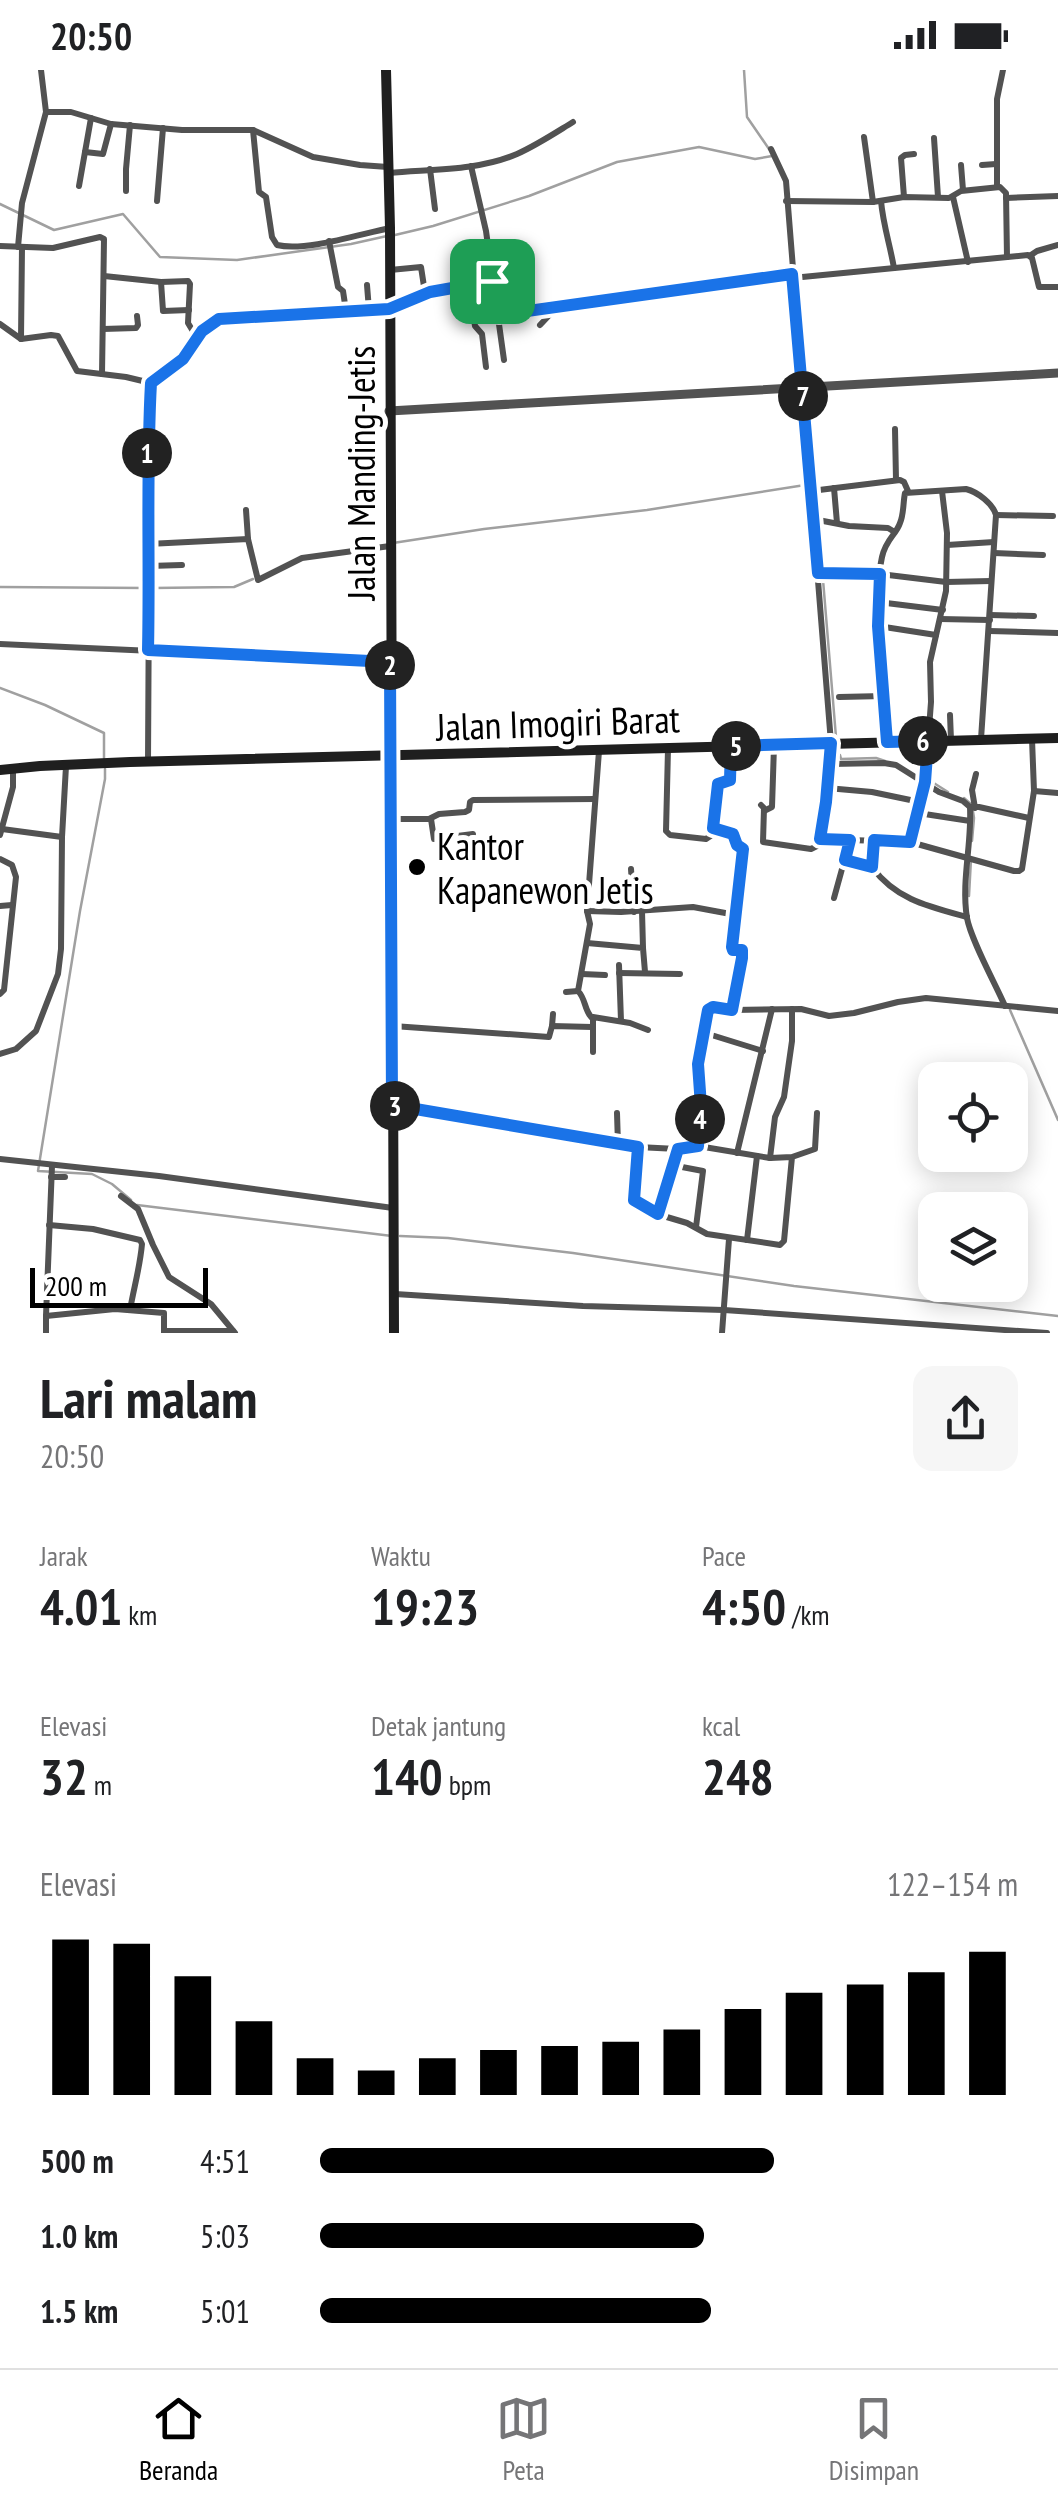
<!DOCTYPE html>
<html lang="id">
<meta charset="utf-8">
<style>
body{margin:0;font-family:"PT Sans Narrow",sans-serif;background:#f6f6f6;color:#202124;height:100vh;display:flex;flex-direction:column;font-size:38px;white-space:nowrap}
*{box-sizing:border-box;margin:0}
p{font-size:32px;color:#757577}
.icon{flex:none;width:55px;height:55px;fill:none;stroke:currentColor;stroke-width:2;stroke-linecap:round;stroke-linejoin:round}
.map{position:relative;height:1263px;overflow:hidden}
.side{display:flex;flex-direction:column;background:#fff;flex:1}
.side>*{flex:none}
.tools{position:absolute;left:918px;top:992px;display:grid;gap:20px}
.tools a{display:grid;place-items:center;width:110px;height:110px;border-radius:20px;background:#fff;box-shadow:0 5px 25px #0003;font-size:50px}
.scale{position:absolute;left:30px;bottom:25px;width:178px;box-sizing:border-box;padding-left:10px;border:5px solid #000;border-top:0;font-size:28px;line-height:35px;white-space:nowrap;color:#000;-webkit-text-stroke:8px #fff;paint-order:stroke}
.pin{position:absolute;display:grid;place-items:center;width:85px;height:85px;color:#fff;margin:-42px;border-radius:20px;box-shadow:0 5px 15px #0006}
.km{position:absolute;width:50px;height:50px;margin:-25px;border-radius:50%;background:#222;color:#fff;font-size:28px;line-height:50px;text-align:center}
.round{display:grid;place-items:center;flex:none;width:105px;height:105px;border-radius:20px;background:#f6f6f6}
.summary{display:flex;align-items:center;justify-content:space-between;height:170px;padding:0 40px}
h1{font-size:55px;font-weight:700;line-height:75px}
.metrics{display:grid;grid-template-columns:repeat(3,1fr);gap:15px;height:170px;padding:10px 40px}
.metrics div{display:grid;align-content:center}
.metrics b{font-size:50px;font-weight:700}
.metrics small{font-size:28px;font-weight:400}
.metrics p{font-size:28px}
.chart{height:280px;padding:20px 40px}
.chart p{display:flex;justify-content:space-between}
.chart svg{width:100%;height:180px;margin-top:10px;stroke:#000;stroke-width:6}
ul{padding:0 40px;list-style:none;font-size:32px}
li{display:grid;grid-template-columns:160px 120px 1fr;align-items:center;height:75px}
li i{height:25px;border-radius:12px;background:#000}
.status{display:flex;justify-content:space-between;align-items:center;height:70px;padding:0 50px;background:#fff;direction:ltr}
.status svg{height:28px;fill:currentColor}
.menu{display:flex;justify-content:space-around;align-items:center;height:140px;border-top:2px solid #e0e0e0;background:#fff;font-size:28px;color:#757577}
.menu a{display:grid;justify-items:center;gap:5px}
.menu .selected{color:#000}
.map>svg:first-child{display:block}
</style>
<div class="status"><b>20:50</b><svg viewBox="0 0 49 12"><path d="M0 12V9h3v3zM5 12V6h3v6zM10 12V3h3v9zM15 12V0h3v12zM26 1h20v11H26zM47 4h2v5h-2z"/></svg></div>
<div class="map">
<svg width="1058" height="1263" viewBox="0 0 1058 1263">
<rect width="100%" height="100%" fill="#fff"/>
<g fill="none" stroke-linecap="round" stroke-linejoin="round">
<g stroke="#a0a0a0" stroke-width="2.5">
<polyline points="744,0 747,47 769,79"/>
<polyline points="0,134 54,160 123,144 160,187 237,190 351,174 387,166"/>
<polyline points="395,165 433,156 529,126 617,92 699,77 755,89 772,86"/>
<polyline points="796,201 807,312"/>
<polyline points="808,320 815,417"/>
<polyline points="816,425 836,667"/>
<polyline points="393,473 484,459 647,440 805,415 800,348"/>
<polyline points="0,517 146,518"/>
<polyline points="153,518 234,517 253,509"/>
<polyline points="0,618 45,635 104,663 104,688"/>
<polyline points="840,685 841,689 876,688 885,691"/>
<polyline points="105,699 105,709 80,841 38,1101 92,1104 112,1114 131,1130"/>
<polyline points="929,710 948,722"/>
<polyline points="964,728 972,735 974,748 972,771"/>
<polyline points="969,826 971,789"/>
<polyline points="1010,940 1058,1050"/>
<polyline points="137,1135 392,1166"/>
<polyline points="400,1166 448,1168 573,1183 794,1216 1058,1246"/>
</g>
<g stroke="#525252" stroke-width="6">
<polyline points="41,0 46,42 71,42 111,54 182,60 253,60 313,87 360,95 388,97"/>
<path d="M253 60 259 122 266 127 272 167 277 175C305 182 360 164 390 158"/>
<polyline points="864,67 873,132"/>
<polyline points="934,68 938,127"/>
<polyline points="85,82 103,84 111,54"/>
<polyline points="961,95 963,120"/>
<polyline points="982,95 996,94"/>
<polyline points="471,96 486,161 504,290"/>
<polyline points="430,99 435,139"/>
<path d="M389 103C431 99 478 101 517 84 537 75 555 63 573 52"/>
<polyline points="79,116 91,48"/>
<polyline points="997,117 997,29 1003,0"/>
<polyline points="126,121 126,99 130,55"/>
<polyline points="904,127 901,88 905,85 914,84"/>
<polyline points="953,127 968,192"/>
<polyline points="1006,128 1058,126"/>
<polyline points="157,131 163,58"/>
<polyline points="786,131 873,132 904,127 949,128 961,121 1000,117 1006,123 1007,187"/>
<path d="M881 131C883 154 890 175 894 198"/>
<polyline points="329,171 338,217 343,221 346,241"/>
<polyline points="0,176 53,178 100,167 104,169 102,304"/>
<polyline points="18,177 22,133 46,42"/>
<polyline points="1031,185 1037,181 1058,175"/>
<polyline points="390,200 421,197 425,223"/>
<polyline points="522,205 533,241"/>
<polyline points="104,206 161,212 188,211 190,214 188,253 197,268"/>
<polyline points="792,208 1028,185 1032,188 1039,217 1058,217"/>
<polyline points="161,212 163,241 189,240"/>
<polyline points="367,215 369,240"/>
<polyline points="468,215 475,256 482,264 486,297"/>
<polyline points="499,245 792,204"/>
<polyline points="0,254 21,269 51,265 58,266 77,301 126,307 151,313 183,289 203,261 217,250 389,239 430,221 492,211"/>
<polyline points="540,255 556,238"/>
<polyline points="103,259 136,258 138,255 137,246"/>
<polyline points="21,269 22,177"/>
<polyline points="895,359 896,410"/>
<polyline points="834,418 837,453"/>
<polyline points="811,421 900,410 904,412 908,421"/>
<polyline points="942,421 947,463 946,521 930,592 931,632 925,712 910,772 1014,801 1019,801 1022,799 1034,721 1032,669"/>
<polyline points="246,440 248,469"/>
<polyline points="996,445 1053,446"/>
<polyline points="813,449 849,456 888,458 893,461"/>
<polyline points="148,474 248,469 258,510 302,488 390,476"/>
<polyline points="947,475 994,472"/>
<polyline points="994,483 1043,485"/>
<polyline points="149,496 182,495"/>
<polyline points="818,503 880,504 946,512 991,511"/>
<polyline points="878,532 943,540"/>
<polyline points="990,545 1034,546"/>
<polyline points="940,549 990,550"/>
<polyline points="878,556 936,565"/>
<polyline points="989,561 1058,563"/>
<polyline points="0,574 390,592"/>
<polyline points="839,627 884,626"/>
<polyline points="950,645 951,670"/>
<path d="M887 672C883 612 869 546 882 487 886 469 896 465 900 453 904 444 903 432 905 423L966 419C978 422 993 434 996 445L981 669"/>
<polyline points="668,679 666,761 670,765 706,769 712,765 719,713 731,710 731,678"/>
<polyline points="148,692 149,513 147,385 151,313"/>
<polyline points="830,694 884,693 896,695 939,722 963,731 970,737 979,737 1029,748"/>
<polyline points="827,718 872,722 920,732"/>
<polyline points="1034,721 1058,723"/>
<polyline points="761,735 764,738 763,772 811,779 817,776 826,733 831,673 786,111 771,79"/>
<path d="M970 737C972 774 961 811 967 848 971 870 995 913 1005 936"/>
<polyline points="975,738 972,720 976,704"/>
<polyline points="764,741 772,737 774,676"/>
<polyline points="918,743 970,751"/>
<polyline points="392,749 429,749 439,744 465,742 469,740 470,732 473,730 595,729"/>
<polyline points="431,749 434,769 473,764"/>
<path d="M713 758C725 762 735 762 737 775L743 779 736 845"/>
<polyline points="2,759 62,767"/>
<polyline points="0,765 13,717 13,700"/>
<polyline points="820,769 910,772"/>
<polyline points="0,789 12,795 16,807 4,920 0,924"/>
<path d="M845 790 872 797C896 830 930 837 967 847"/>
<polyline points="872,797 874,769"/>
<polyline points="631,799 634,842"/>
<polyline points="834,828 850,770"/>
<polyline points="0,836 12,835"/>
<polyline points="587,841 621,842 693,837 736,845 732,879 740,880 742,882 732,940"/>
<polyline points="642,841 643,878"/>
<polyline points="587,873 643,878 645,902"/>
<polyline points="619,895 621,951"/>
<polyline points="619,903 680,904"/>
<polyline points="582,904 605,905"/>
<polyline points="566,922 578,921"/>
<path d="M592 948C584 940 586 929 578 921L590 854 587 841 599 681"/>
<polyline points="393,956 549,967 552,956 592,957"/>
<polyline points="552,956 553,944"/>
<polyline points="705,963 763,981"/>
<polyline points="593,982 593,947 630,953 648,960"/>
<polyline points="0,984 16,979 36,961 58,904 61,879 62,767 66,696"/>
<polyline points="393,1035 618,1075"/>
<polyline points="617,1043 618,1075 638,1077"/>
<polyline points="698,1076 701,1036 698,994 708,940 713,937 732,940 801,939 829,946 854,943 898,932 926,928 1058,941"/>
<polyline points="737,1083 772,939"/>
<polyline points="792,1087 784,1171 780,1175 707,1164 687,1153 660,1145 633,1129 638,1077 677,1079 698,1076 770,1088 792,1087 815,1079 817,1043"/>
<polyline points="770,1088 775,1047 784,1027 792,971 792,939"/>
<polyline points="0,1089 159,1106 393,1138"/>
<polyline points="682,1097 703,1101 696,1157"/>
<polyline points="51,1107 65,1107"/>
<polyline points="121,1126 138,1139 153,1175 169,1207 211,1234 235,1263"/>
<polyline points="658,1144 677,1079"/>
<path d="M49 1155 93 1159 140 1170 142 1174C140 1197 134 1217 130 1240"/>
<polyline points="747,1170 757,1086"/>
<polyline points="395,1224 583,1236 724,1240 1047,1263"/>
<polyline points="46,1246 52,1096"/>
<polyline points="164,1261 233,1261"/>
<polyline points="46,1263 46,1246 115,1239 164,1243 164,1263"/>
<polyline points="722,1263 729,1169"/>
</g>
<polyline stroke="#525252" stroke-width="9" points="389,341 1058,303"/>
<g stroke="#1f1f1f" stroke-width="10">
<polyline points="386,0 390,158 394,1263"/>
<polyline points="0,700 40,696 130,692 1058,668"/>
</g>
</g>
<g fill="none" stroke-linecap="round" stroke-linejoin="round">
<g stroke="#fff" stroke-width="20">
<path id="route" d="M792 204 818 503 880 504 878 556 887 672 928 671 925 712 910 772 874 770 872 797 845 790 850 770 820 769 826 732 831 673 731 676 730 710 718 714 713 758 733 764 737 775 743 779 732 877 733 880H742V888L732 940 713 937 708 940 698 994 701 1036 698 1076 678 1079 658 1144 634 1130 638 1077 392 1035 390 592 148 580C150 491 146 402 151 313L183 289 202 261 219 249 389 239 430 222 492 211 499 245Z"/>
</g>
<use href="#route" stroke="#1a73e8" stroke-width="12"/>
</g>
<circle fill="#000" stroke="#fff" stroke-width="4" cx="417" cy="797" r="10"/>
<g text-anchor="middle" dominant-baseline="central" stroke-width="10" stroke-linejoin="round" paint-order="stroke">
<g font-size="38" fill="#000" stroke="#fff">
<text transform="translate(360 403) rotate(-90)">Jalan Manding-Jetis</text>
<text transform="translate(558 652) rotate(-2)">Jalan Imogiri Barat</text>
</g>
<g font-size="38" fill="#000" stroke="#fff" text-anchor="start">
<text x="437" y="775">Kantor<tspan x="437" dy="44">Kapanewon Jetis</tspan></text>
</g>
</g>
</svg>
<div class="tools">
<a><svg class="icon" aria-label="locate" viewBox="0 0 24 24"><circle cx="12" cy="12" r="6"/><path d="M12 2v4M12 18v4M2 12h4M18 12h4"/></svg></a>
<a><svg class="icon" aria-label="layers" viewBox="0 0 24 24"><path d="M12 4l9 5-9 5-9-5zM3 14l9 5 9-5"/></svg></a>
</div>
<div class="scale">200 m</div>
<div class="pin" style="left:492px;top:211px;background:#1e9e55"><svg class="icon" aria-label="arrive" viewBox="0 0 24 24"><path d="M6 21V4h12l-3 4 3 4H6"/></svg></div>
<b class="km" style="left:147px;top:383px">1</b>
<b class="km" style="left:390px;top:595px">2</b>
<b class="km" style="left:395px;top:1036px">3</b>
<b class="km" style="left:700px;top:1049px">4</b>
<b class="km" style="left:736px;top:676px">5</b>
<b class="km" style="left:923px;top:671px">6</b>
<b class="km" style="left:803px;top:326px">7</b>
</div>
<section class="side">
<div class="summary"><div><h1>Lari malam</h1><p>20:50</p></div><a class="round"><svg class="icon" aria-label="share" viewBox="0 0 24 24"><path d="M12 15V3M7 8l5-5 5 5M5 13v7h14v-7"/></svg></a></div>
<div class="metrics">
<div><p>Jarak</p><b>4.01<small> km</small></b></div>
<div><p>Waktu</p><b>19:23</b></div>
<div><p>Pace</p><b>4:50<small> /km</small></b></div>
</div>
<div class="metrics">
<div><p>Elevasi</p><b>32<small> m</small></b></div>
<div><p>Detak jantung</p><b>140<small> bpm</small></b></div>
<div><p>kcal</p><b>248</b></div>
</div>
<div class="chart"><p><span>Elevasi</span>122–154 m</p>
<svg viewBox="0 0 160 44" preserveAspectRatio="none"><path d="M5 44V6M15 44V7M25 44V15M35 44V26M45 44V35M55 44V38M65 44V35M75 44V33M85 44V32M95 44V31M105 44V28M115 44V23M125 44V19M135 44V17M145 44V14M155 44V9"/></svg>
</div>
<ul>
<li><b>500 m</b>4:51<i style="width:65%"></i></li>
<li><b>1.0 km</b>5:03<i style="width:55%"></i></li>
<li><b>1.5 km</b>5:01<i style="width:56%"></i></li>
</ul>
</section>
<nav class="menu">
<a class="selected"><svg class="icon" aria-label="home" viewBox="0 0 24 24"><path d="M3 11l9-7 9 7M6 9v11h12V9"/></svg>Beranda</a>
<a><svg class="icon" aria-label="map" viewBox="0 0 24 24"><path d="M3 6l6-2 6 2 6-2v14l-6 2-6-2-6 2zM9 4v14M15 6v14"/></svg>Peta</a>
<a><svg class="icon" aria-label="saved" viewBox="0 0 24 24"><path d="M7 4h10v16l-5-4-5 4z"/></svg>Disimpan</a>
</nav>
